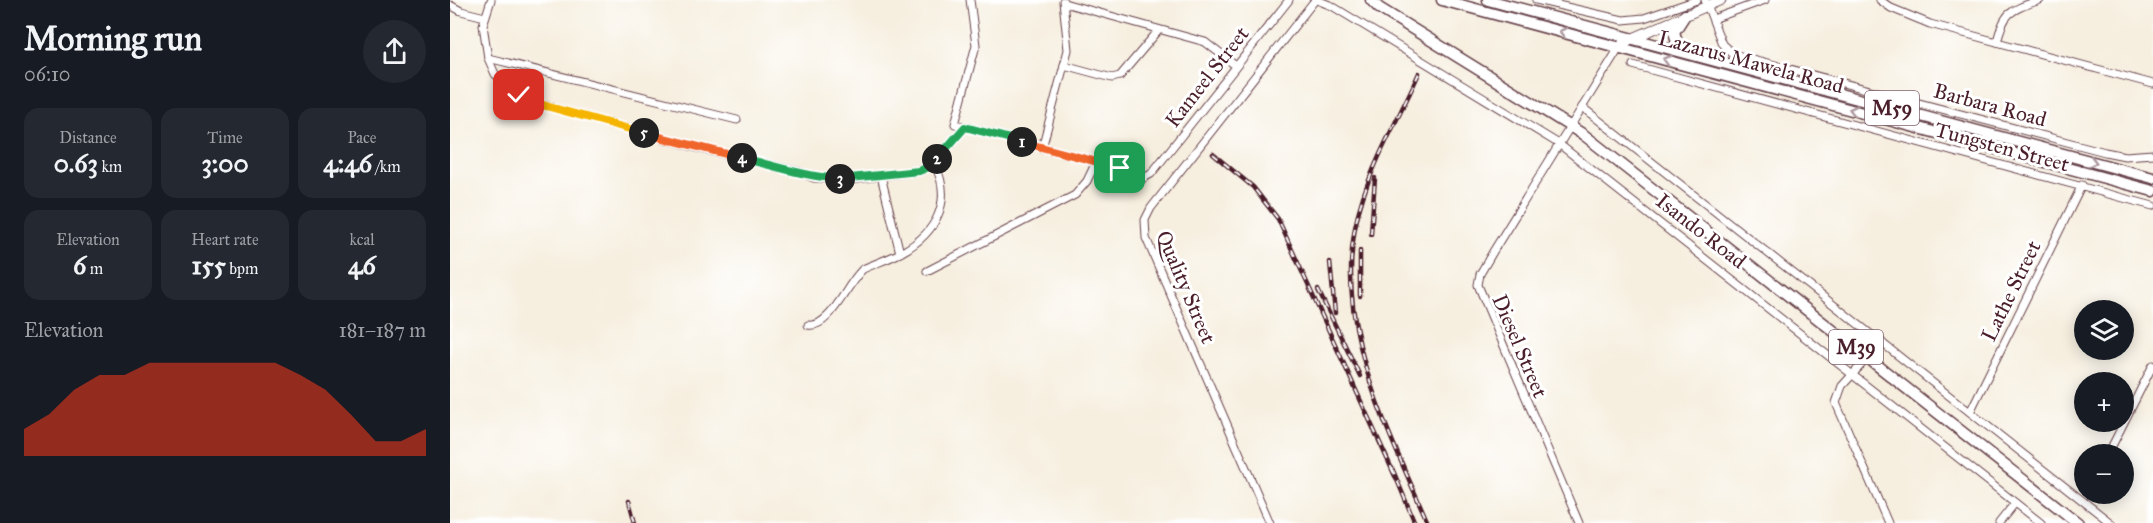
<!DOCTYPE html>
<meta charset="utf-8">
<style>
body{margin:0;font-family:"IM FELL Great Primer",serif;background:#242831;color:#f1f3f6;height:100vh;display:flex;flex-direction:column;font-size:22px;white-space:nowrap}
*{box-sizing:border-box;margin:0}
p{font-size:20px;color:#9ea1a6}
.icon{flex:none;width:33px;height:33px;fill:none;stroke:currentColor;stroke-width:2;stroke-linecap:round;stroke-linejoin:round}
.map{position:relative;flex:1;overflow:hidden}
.drawer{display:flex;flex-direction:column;background:#171b24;width:450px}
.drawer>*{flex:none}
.tools{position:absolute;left:1624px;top:300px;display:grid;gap:12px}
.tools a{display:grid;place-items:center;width:60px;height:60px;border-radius:50%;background:#171b24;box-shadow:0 3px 15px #0003;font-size:30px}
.pin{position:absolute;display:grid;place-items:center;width:51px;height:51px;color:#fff;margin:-26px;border-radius:12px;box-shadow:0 3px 9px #0006}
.km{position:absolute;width:30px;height:30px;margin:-15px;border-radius:50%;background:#222;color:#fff;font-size:16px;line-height:30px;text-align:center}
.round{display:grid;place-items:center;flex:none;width:63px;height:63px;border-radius:32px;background:#242831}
.headline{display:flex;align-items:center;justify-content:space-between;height:102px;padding:0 24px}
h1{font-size:33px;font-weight:700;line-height:45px}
.figures{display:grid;grid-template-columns:repeat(3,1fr);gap:9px;height:102px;padding:6px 24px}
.figures div{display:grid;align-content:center;border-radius:15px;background:#242831;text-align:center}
.figures b{font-size:26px;font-weight:700}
.figures small{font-size:16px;font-weight:400}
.figures p{font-size:16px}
.chart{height:168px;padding:12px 24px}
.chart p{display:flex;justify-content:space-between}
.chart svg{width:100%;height:108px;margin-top:6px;fill:#c8321e;opacity:.7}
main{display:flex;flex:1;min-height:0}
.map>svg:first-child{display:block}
</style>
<main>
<section class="drawer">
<div class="headline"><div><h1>Morning run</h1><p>06:10</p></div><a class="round"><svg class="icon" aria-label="share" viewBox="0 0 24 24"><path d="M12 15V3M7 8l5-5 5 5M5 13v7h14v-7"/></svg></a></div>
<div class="figures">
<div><p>Distance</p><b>0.63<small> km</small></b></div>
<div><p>Time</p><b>3:00</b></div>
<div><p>Pace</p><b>4:46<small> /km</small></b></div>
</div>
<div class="figures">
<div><p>Elevation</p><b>6<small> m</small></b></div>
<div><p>Heart rate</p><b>155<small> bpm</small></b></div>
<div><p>kcal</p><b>46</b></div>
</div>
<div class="chart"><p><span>Elevation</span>181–187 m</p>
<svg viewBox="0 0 160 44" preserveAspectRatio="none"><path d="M0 44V33L10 27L20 17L30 11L40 11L50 6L60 6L70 6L80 6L90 6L100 6L110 11L120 17L130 27L140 38L150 38L160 33V44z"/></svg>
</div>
</section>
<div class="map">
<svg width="1703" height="523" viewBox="0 0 1703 523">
<rect width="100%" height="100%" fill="#fff"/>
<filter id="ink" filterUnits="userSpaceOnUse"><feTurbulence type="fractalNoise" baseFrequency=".0167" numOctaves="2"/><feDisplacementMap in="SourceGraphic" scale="12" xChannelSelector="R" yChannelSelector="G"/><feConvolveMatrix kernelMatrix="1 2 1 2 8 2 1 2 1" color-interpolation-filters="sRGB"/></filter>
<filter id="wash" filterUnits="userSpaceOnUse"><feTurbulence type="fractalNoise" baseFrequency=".008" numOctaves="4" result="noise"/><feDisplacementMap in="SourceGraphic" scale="24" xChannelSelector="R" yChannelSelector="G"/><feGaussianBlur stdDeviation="1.35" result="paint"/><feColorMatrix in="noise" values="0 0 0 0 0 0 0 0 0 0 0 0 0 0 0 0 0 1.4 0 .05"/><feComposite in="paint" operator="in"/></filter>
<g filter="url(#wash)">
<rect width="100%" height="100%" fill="#f6eede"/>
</g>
<g filter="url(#ink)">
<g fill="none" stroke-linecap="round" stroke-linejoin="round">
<g stroke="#643e46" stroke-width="9">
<g id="street">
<polyline points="41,0 33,25 38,58 45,74 69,95 87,103 240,146 350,172 364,178 400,180 469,171 481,166 515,127"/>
<polyline points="520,0 526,45 505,124 670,168 692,179 701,174 839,0"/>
<polyline points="867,0 882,6 1109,144 1591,523"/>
<polyline points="1086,0 1173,20 1194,18 1247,0"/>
<polyline points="1255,0 1272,44 1283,54 1655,152 1675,156 1703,154"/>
<polyline points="1430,0 1441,8 1480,24 1703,84"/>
<polyline points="614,3 755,42 786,66"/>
<polyline points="0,5 11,11 35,17"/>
<polyline points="1263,19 1315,0"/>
<path d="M1547 42C1554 11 1561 10 1590 0"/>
<polyline points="38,58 287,120"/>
<polyline points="614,65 662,78 670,76 709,30"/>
<polyline points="1183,65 1703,206"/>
<polyline points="1132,107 1661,523"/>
<polyline points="592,148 618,50 613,1"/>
<polyline points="431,176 450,253"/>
<polyline points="477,271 625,195 637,181 646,162"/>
<path d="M358 325C380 329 397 283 413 269 426 263 439 259 452 252 486 233 504 201 484 163"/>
<polyline points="1432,342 1392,386 1386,403 1438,523"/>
<polyline points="1520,412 1632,185"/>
<polyline points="1658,454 1703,365"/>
<polyline points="820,523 696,238 695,220 701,208 865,0"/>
<polyline points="1129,523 1028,285 1030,274 1044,250 1170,46"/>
<polyline points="1549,523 1565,503"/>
</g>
</g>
<g stroke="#643e46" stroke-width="11">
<polyline id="secondary" points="1170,46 1181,39 1271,0"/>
</g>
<g stroke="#643e46" stroke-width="13">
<g id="primary">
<polyline points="921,0 929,8 1134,135 1628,523"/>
<polyline points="992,0 1703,191"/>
<polyline points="1038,0 1703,178"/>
<polyline points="1230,51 1224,32 1235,15"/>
</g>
</g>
<use href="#street" stroke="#fff" stroke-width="7"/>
<use href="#secondary" stroke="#fff" stroke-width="9"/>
<use href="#primary" stroke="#fff" stroke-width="10"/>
<g stroke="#4a1f2b" stroke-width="4.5">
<g id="rail">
<path d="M969 73C951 114 927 154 913 197 875 310 934 421 978 523"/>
<polyline points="763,154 803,187 828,219 945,476"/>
<polyline points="921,234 925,178"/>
<polyline points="880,262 885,313"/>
<polyline points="868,290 910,376"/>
<polyline points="910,296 910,251"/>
<polyline points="942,468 965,523"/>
<polyline points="179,501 185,523"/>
</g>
</g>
<use href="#rail" stroke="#fff" stroke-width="2" stroke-dasharray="7" stroke-linecap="butt"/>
</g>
<defs><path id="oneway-chevron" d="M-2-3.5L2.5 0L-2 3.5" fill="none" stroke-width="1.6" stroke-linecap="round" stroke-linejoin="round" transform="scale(1.5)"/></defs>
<g stroke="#ae9aa0">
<use href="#oneway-chevron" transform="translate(1113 32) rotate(-165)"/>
<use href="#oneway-chevron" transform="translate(1217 60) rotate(-164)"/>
<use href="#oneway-chevron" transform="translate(1403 110) rotate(-165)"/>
<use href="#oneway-chevron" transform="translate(1643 162) rotate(15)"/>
</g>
</g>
<g fill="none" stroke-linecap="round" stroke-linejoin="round" filter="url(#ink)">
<g stroke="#fff" stroke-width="12">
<polyline id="split-1" points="572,142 670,168"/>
</g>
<g stroke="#fff" stroke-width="12">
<polyline id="split-2" points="487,159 515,127 572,142"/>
</g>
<g stroke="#fff" stroke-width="12">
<polyline id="split-3" points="390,179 469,171 481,166 487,159"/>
</g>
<g stroke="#fff" stroke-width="12">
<path id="split-4" d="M292 158C325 166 357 177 390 179"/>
</g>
<g stroke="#fff" stroke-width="12">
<polyline id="split-5" points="194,133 292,158"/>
</g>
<g stroke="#fff" stroke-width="12">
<polyline id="split-6" points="96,106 194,133"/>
</g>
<g stroke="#fff" stroke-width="12">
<polyline id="split-7" points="69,95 96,106"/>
</g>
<use href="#split-1" stroke="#f0652b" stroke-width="8"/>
<use href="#split-2" stroke="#22a559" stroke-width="8"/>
<use href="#split-3" stroke="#22a559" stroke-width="8"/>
<use href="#split-4" stroke="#22a559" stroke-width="8"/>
<use href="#split-5" stroke="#f0652b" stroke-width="8"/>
<use href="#split-6" stroke="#f5b400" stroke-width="8"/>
<use href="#split-7" stroke="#f5b400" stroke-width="8"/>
</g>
<g text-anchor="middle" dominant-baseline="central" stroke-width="6" stroke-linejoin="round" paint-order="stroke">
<g fill="#fff" stroke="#80626b" stroke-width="1.5">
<rect x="1415" y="91" width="54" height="34" rx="4.5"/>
<rect x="1379" y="330" width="54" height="34" rx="4.5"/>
</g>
<g font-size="20" font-weight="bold" fill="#4a1f2b">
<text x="1442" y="108">M59</text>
<text x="1406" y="347">M39</text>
</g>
<g font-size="21" fill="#4a1f2b" stroke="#fff">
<text transform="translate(1301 62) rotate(15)">Lazarus Mawela Road</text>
<text transform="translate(757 77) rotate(-52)">Kameel Street</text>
<text transform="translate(1540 105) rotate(15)">Barbara Road</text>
<text transform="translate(1552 147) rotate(15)">Tungsten Street</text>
<text transform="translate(1251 231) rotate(38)">Isando Road</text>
<text transform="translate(736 287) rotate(67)">Quality Street</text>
<text transform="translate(1561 291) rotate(-64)">Lathe Street</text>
<text transform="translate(1070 346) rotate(67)">Diesel Street</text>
</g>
</g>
</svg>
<div class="tools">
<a><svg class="icon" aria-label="layers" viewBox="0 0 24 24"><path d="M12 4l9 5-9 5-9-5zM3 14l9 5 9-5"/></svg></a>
<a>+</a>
<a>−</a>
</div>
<div class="pin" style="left:670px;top:168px;background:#1e9e55"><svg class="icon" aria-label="arrive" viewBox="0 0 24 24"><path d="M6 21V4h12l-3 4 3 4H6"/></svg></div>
<div class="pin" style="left:69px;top:95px;background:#d93025"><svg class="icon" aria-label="check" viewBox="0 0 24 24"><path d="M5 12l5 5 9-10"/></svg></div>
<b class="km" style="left:572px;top:142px">1</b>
<b class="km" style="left:487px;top:159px">2</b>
<b class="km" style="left:390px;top:179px">3</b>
<b class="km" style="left:292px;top:158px">4</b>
<b class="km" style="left:194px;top:133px">5</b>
</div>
</main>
